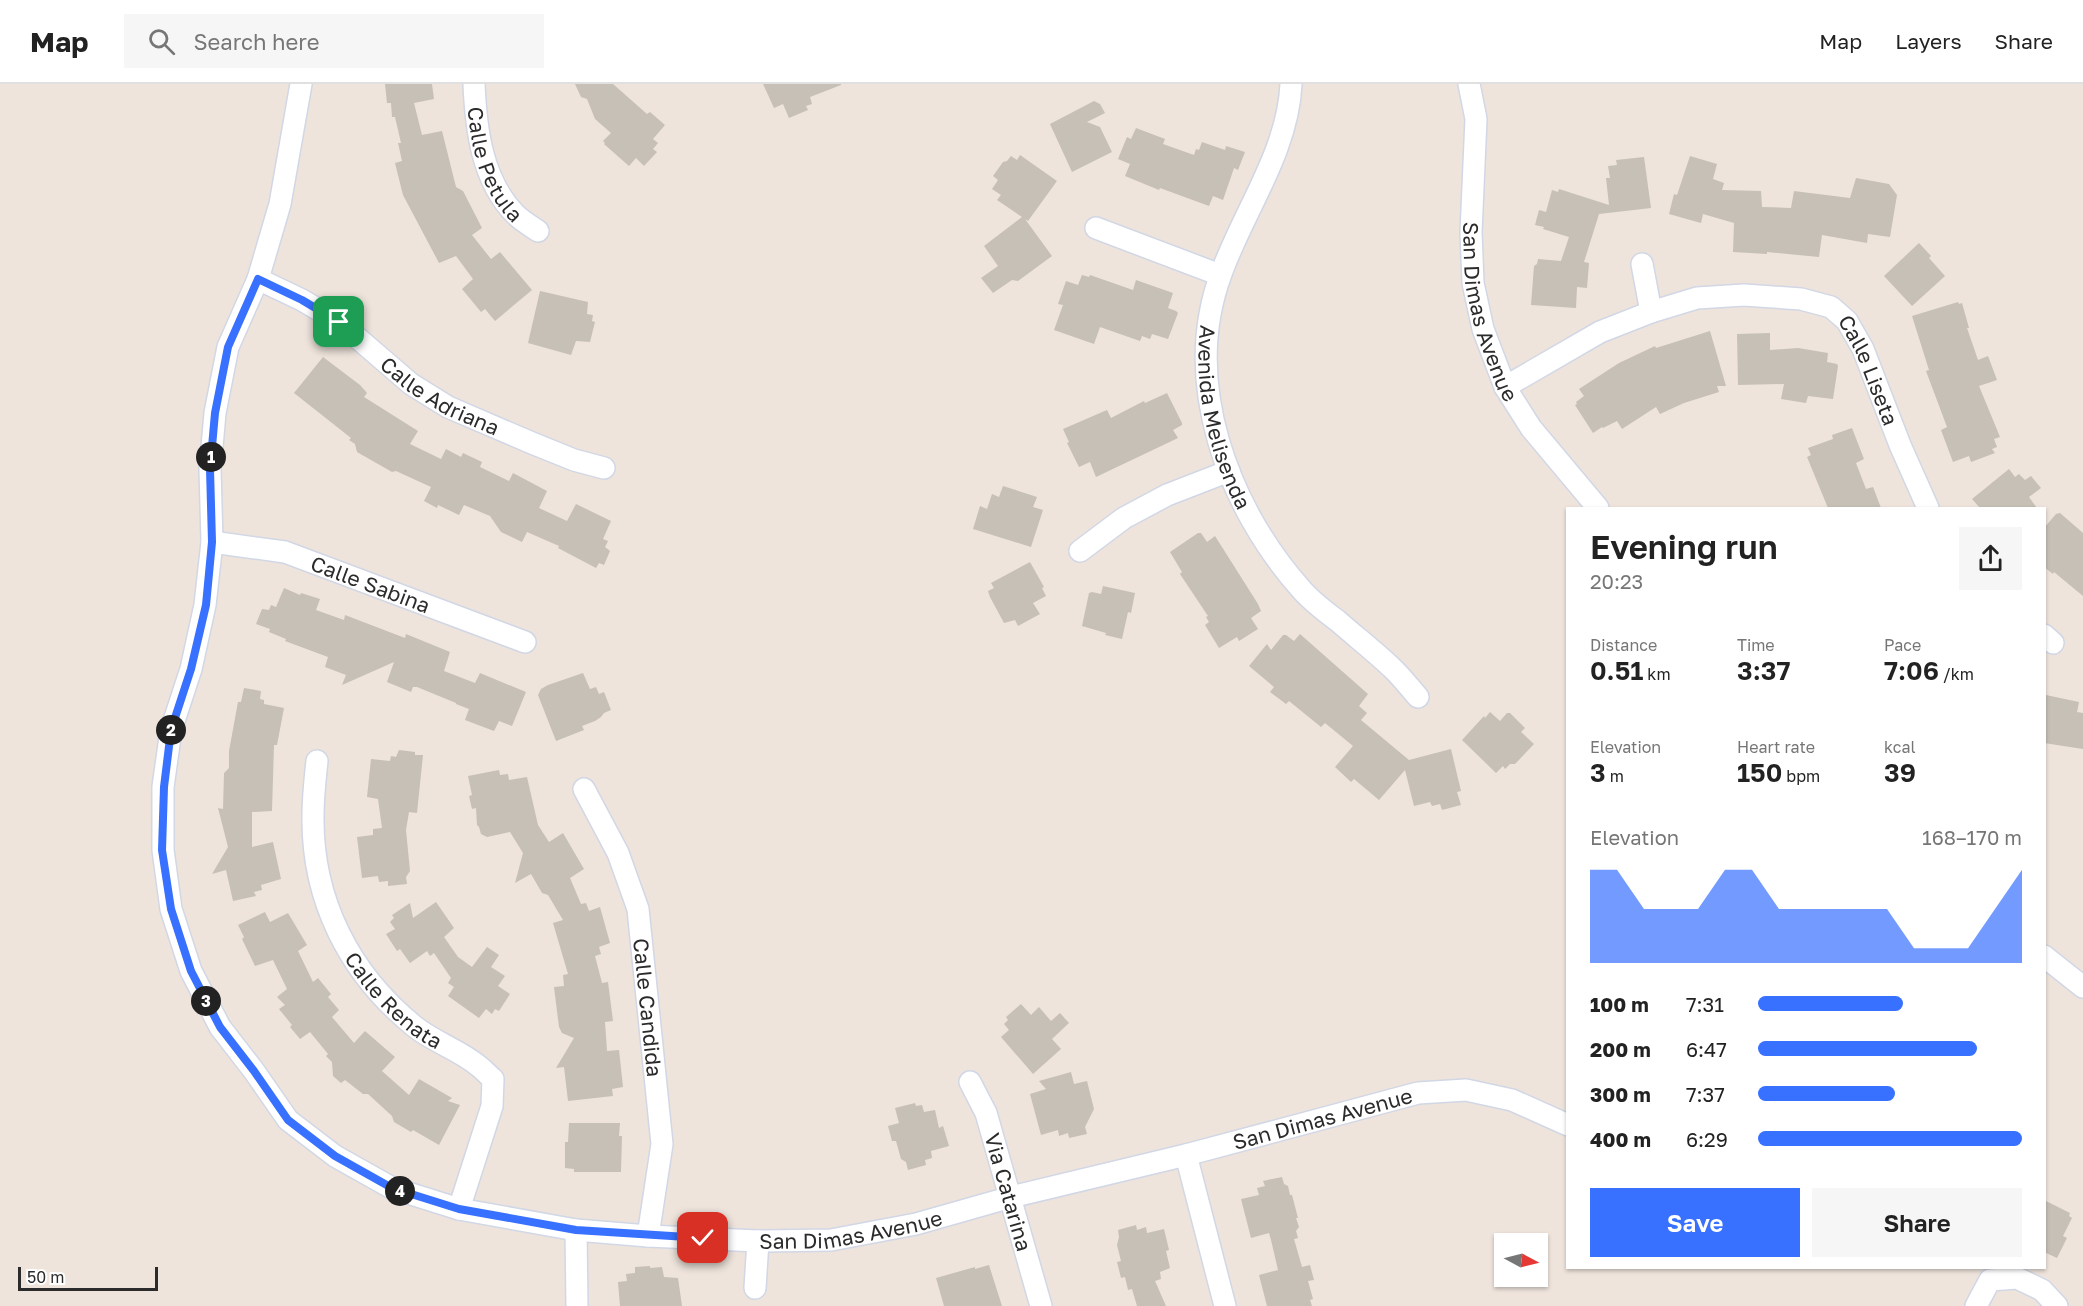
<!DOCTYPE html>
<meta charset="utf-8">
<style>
body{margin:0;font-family:"Golos Text",sans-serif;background:#f6f6f6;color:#222;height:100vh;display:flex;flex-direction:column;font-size:22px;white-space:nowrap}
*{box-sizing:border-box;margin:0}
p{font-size:20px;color:#767676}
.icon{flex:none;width:33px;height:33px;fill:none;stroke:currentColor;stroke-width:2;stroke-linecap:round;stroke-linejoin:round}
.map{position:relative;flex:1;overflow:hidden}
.sheet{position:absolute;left:1566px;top:423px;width:480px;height:762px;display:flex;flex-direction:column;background:#fff;border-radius:0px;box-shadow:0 2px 4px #0004}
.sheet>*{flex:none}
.needle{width:39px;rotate:97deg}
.tools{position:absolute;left:1494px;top:1149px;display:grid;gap:12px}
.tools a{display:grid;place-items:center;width:54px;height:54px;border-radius:0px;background:#fff;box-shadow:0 2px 4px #0004;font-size:30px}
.scale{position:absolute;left:18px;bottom:15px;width:140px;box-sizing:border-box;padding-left:6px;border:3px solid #2b2b2b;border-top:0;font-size:16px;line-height:21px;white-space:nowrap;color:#2b2b2b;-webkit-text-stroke:4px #fff;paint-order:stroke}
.pin{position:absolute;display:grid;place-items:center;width:51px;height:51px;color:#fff;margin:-26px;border-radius:12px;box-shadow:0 3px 9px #0006}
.km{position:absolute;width:30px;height:30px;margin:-15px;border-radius:50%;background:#222;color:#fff;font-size:16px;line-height:30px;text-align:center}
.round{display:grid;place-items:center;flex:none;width:63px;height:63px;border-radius:0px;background:#f6f6f6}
.head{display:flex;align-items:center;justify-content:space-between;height:102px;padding:0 24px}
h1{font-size:33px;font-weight:600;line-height:45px}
.stats{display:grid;grid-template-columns:repeat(3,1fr);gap:9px;height:102px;padding:6px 24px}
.stats div{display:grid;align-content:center}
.stats b{font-size:26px;font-weight:600}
.stats small{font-size:16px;font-weight:400}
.stats p{font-size:16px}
.chart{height:168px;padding:12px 24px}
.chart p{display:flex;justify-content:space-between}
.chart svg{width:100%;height:108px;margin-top:6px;fill:#3871ff;opacity:.7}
.primary-button{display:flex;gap:12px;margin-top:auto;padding:12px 24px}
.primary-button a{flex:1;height:69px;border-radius:0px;background:#3871ff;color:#fff;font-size:24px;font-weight:600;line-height:69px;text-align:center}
.primary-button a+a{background:#f6f6f6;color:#222}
ul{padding:0 24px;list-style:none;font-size:20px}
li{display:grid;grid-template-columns:96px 72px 1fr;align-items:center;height:45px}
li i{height:15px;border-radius:8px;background:#3871ff}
header{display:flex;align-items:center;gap:36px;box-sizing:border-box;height:84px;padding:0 30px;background:#fff;border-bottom:2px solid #e0e0e0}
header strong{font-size:28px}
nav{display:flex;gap:33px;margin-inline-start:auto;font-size:21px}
.search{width:420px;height:54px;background:#f6f6f6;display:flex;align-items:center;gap:15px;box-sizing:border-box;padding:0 21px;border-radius:0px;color:#767676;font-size:22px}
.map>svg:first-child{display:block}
</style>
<header>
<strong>Map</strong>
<div class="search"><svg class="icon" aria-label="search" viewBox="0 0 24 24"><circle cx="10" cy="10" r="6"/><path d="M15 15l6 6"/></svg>Search here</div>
<nav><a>Map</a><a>Layers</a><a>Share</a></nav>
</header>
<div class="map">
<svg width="2083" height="1222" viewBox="0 0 2083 1222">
<rect width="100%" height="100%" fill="#eee4dc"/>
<g fill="#c6c0b7">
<polygon points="385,0 432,0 434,15 414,19 422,51 442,47 456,103 463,107 482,144 472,151 491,175 500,168 532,206 495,237 485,225 481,228 462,205 473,195 456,172 439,179 403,111 395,79 402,77 398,59 401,59 395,33 392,33 391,19 387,19"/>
<polygon points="575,0 613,0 647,30 650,28 665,41 653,55 658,59 653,65 657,68 644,82 636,74 629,82 604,60 605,59 603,57 611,49 595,35 587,15 581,13"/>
<polygon points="763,0 841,0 841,1 810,13 812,20 806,22 808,26 789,34 783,20 774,24"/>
<polygon points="1094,17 1100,20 1105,29 1087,38 1100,43 1112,68 1072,88 1050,40"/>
<polygon points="1136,44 1165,55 1163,60 1194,71 1196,65 1199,66 1202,58 1225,66 1226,62 1245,68 1238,86 1234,84 1223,116 1213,112 1209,122 1160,104 1159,106 1125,92 1130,80 1118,75 1127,53 1131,55"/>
<polygon points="1020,71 1057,97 1028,137 1025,135 1052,172 1018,197 1012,196 993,209 981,194 998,182 984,162 1022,133 997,116 1001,111 992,105 998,96 993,92 1003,78 1007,77 1011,72 1017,76"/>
<polygon points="1690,72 1717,80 1713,95 1724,99 1722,106 1761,107 1762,123 1791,124 1794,107 1850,114 1856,94 1889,100 1897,111 1890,153 1868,150 1867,159 1822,151 1819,173 1767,168 1767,170 1733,168 1734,139 1703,130 1701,139 1669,130 1674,110 1677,111"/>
<polygon points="1644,73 1651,124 1599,130 1584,178 1589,179 1587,204 1577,203 1576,224 1531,221 1534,182 1537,180 1538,175 1561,177 1569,153 1543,145 1544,143 1535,141 1539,126 1546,128 1552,106 1558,108 1559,105 1609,121 1606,94 1610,94 1608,82 1617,81 1616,76"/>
<polygon points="1919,159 1931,172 1929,174 1945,192 1912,222 1884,192"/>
<polygon points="1082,191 1089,193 1090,191 1133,206 1136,196 1173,209 1168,224 1176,227 1178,229 1168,255 1152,250 1150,255 1142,252 1140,257 1100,243 1094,260 1054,246 1063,221 1058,220 1066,197 1078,201"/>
<polygon points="540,207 588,218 587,230 593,231 592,237 595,238 590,258 576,257 571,271 528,259"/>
<polygon points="1958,218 1959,220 1962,219 1969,244 1967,244 1978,276 1988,272 1997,296 1979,302 2000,353 1994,355 1997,363 1992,365 1995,369 1971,378 1969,372 1953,378 1941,346 1947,343 1926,287 1929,286 1912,232"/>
<polygon points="1710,247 1726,302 1717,302 1719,308 1684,319 1660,330 1656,323 1622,345 1617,337 1603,344 1602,343 1593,349 1575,321 1577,320 1576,318 1584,312 1579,305 1619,279 1655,262 1656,264"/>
<polygon points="1770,249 1770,266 1798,264 1828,269 1827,278 1837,280 1838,282 1833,315 1808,312 1806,319 1781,315 1784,300 1738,301 1737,250"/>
<polygon points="323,273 360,301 367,309 364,313 418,347 410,360 441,375 446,365 461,373 463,369 482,378 480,383 509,397 513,389 547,407 539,424 567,437 576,420 611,437 603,455 608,457 605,463 610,467 604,481 599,479 596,484 558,464 559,462 527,448 522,458 501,448 490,432 464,421 459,431 438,421 437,424 424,417 431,403 396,387 392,388 357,368 355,360 349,356 351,354 294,309"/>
<polygon points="1167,309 1182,339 1182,341 1173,346 1178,354 1096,393 1090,378 1079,383 1067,359 1069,358 1063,345 1107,326 1111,334 1144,317 1145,319"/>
<polygon points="1852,344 1864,375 1856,379 1866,405 1873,403 1881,424 1828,424 1807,373 1811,371 1808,364 1833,355 1832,351"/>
<polygon points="2009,385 2015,393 2019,390 2025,396 2031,392 2041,404 2029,413 2037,424 1980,424 1972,415"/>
<polygon points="1003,402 1037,413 1033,423 1043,426 1031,463 973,445 980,422 987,425 992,410 999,413"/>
<polygon points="2060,429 2083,449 2083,512 2054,488 2053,490 2044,483 2044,444 2056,430"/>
<polygon points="1198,449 1201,449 1207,458 1215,452 1258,520 1261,527 1251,534 1258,545 1239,557 1237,553 1219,564 1205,541 1209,538 1206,533 1208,532 1180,490 1182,488 1170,468"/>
<polygon points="1030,478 1044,503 1042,504 1046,512 1033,519 1040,530 1018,542 1015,536 1004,539 990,513 988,507 994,504 991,499"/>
<polygon points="1103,502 1135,509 1131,529 1128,528 1122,555 1105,551 1106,549 1082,542 1089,509 1092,508 1101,510"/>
<polygon points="284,504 300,511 301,509 320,515 316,526 344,536 345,531 405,554 406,550 450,568 444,587 475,599 480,589 526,608 512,642 499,637 494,647 465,636 469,625 456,620 456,619 417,603 413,603 411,608 387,598 394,578 342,601 346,591 325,583 328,573 285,557 286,555 269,548 270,545 256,540 262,525 269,526 271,521 276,523"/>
<polygon points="1300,550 1368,610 1359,622 1367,629 1361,636 1409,676 1451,665 1461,707 1457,708 1461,721 1442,726 1440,720 1432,722 1430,718 1414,722 1405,686 1379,716 1354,695 1351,698 1335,683 1353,662 1325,639 1321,643 1289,617 1286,620 1270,608 1274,603 1249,582 1267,560 1271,566 1283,551 1286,551 1294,557"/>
<polygon points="583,589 590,605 596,603 599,610 604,608 611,626 604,629 601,633 595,637 582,642 584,646 556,657 538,611 541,605 548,601"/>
<polygon points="244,604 261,607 260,615 264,616 264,620 284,624 277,661 274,661 272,727 252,728 252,763 273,758 281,795 261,801 262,806 254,808 256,812 233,817 226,786 212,790 228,763 218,724 223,725 224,689 229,684 229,667 238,618 241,618"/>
<polygon points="2046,611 2079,618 2077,628 2083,629 2083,665 2044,659"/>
<polygon points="1490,628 1500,637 1507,629 1510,629 1525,644 1521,648 1534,660 1515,680 1510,680 1505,685 1503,682 1496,689 1462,656 1484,632 1485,634"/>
<polygon points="399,666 415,668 415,671 423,671 417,729 409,728 406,746 410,787 406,793 407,800 388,802 388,797 379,798 378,792 362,794 357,753 373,751 373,745 382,744 378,715 367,713 371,675 390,677 391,672 396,673"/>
<polygon points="499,686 500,691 508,690 509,696 527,693 538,741 549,758 563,749 584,785 570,794 581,820 586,819 589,827 600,823 610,859 599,863 601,870 595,872 602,899 608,898 613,937 605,938 607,967 619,966 623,1003 612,1005 613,1012 568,1017 564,983 556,984 574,954 562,949 559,943 554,903 564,902 563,891 568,890 553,839 563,836 548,811 542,809 531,790 515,799 523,769 510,748 487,753 481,750 479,743 477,741 476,724 472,725 469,712 472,711 468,692"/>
<polygon points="436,818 454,844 444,853 458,873 472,883 487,863 499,871 491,883 505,892 498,902 510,910 499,927 495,925 492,930 486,925 479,934 448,912 454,903 448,899 451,894 434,869 430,872 427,867 410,879 400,865 397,867 386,850 395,845 390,838 394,834 392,831 410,819 413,834"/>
<polygon points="265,828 270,838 288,829 307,861 298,867 313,898 318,894 331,910 328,913 339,926 332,933 354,959 365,947 395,973 382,987 409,1011 419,995 452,1014 448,1017 460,1021 439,1061 413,1046 411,1048 394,1038 392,1032 368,1010 363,1010 345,996 341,999 333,992 332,978 326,972 328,970 310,948 300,955 290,943 292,941 279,925 285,921 277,913 287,905 273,876 255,882 242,855 244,853 238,841"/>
<polygon points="1021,920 1031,931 1039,923 1051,937 1060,929 1069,939 1052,955 1061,965 1033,990 1001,953 1009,946 1004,940 1008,936 1006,933"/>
<polygon points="1071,988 1074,1000 1087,997 1094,1025 1085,1043 1087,1050 1069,1054 1068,1049 1059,1052 1058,1046 1041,1051 1030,1010 1046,1005 1039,997"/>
<polygon points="915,1019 916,1022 922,1021 924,1028 935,1026 939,1044 943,1042 949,1062 931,1067 932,1074 925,1076 926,1081 908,1086 906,1078 901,1075 896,1057 892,1057 888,1042 899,1039 895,1024"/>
<polygon points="569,1039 620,1039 619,1052 622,1052 621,1088 574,1088 574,1085 565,1084 565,1058 568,1058"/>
<polygon points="1282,1093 1284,1100 1288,1102 1290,1111 1292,1111 1298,1134 1296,1134 1299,1143 1296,1147 1298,1154 1294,1155 1302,1183 1310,1181 1314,1196 1308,1197 1313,1215 1310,1216 1312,1222 1267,1222 1259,1191 1278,1186 1271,1156 1269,1149 1251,1154 1241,1115 1259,1111 1257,1104 1265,1102 1263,1097"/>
<polygon points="2044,1116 2070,1129 2069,1132 2072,1134 2063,1152 2067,1154 2057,1174 2044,1168"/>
<polygon points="1136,1141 1137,1146 1146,1143 1147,1149 1164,1145 1169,1166 1166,1167 1170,1184 1160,1188 1161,1195 1155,1197 1166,1222 1137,1222 1132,1205 1128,1206 1125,1193 1121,1194 1117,1178 1121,1177 1117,1161 1119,1153 1118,1146"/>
<polygon points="989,1181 1002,1222 944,1222 936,1194 975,1183 975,1185"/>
<polygon points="650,1182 650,1184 662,1183 664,1193 678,1194 682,1222 620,1222 618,1198 627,1197 626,1190 635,1189 635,1183"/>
</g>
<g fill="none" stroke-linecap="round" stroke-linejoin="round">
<g stroke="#d1d7e5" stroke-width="24">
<g id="minor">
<path id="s1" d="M301 0 280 120 258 195 228 263 215 329 210 385 212 458 205 521 191 585 171 646 163 703V766L171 825 191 887 220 943 254 987 288 1036 335 1072 392 1104 459 1125 576 1146 648 1152 758 1157 831 1156 916 1140 1011 1113 1186 1071 1418 1009 1466 1006 1512 1016 1568 1041"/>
<path id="s2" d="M474 0C476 46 482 96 515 130 522 137 531 142 538 147"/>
<path id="s3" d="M1291 0C1288 68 1243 128 1221 190 1181 298 1228 423 1301 505 1312 518 1326 528 1339 538 1356 553 1374 567 1391 583 1401 592 1409 603 1418 613"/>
<path id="s4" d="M1469 0 1476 35 1471 148 1473 199 1483 245 1505 303 1531 344 1598 424"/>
<polyline points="1096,144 1220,191"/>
<polyline points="1642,180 1651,228"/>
<path id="s5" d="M258 195 302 216 339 238 411 300 448 323 532 359 574 376 604 384"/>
<path id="s6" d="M1505 303 1600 248 1651 228 1697 214 1744 211 1801 215 1831 223 1847 237 1863 265 1900 361 1928 424"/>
<path id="s7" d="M212 458 285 468 525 558"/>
<polyline points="1080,467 1124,434 1167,411 1229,387"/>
<polyline points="2044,551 2053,559"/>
<path id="s8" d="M317 677C315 695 313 714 313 732 312 816 349 889 414 942 432 957 457 965 476 980 482 984 487 990 493 995L492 1022 459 1125"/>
<path id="s9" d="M584 705 618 769 638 825 662 1060 648 1152"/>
<polyline points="2044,872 2083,903"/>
<path id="s10" d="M970 998 986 1029 1041 1222"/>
<polyline points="1186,1071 1225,1222"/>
<polyline points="576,1146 577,1222"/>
<polyline points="755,1204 758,1157"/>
<polyline points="1976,1222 1990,1196 2017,1194 2042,1206 2057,1222"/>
</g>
</g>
<use href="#minor" stroke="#fff" stroke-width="21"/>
</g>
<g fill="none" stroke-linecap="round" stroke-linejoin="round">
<g stroke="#fff" stroke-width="12">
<polyline id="route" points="339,238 302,216 258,195 228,263 215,329 210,385 212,458 206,521 191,585 171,646 164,703 162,766 171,825 191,887 220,943 254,987 288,1036 335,1072 392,1104 459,1125 576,1146 703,1154"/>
</g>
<use href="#route" stroke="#3871ff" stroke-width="8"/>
</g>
<g text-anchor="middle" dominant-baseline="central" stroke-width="4.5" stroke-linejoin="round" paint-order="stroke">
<g font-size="21" fill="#2b2b2b" stroke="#fff">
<text stroke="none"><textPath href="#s2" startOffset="84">Calle Petula</textPath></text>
<text stroke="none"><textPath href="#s4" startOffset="231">San Dimas Avenue</textPath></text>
<text stroke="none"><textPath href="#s6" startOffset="423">Calle Liseta</textPath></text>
<text stroke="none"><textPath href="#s5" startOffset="218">Calle Adriana</textPath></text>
<text stroke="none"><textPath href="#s3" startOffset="351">Avenida Melisenda</textPath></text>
<text stroke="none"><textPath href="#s7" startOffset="165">Calle Sabina</textPath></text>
<text stroke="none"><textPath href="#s8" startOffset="264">Calle Renata</textPath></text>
<text stroke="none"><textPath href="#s9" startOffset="231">Calle Candida</textPath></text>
<text stroke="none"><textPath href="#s1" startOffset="2163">San Dimas Avenue</textPath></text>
<text stroke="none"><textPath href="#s10" startOffset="117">Via Catarina</textPath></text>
<text stroke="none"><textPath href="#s1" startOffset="1677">San Dimas Avenue</textPath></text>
</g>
</g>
</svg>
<div class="tools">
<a><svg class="needle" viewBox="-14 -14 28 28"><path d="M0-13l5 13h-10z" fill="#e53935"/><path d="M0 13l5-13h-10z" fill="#767676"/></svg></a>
</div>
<div class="scale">50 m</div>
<div class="pin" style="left:339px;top:238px;background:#1e9e55"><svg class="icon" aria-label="arrive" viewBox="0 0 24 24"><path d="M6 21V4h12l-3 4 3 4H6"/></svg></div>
<div class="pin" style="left:703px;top:1154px;background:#d93025"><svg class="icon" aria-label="check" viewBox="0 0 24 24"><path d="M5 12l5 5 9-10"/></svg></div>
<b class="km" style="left:211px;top:373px">1</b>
<b class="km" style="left:171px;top:646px">2</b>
<b class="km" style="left:206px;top:917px">3</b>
<b class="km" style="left:400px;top:1107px">4</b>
<section class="sheet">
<div class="head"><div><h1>Evening run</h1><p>20:23</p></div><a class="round"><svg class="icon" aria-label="share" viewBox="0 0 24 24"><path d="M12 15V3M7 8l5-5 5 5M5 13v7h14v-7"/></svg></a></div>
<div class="stats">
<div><p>Distance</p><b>0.51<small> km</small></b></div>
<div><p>Time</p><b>3:37</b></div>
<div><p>Pace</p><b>7:06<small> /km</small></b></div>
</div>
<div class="stats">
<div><p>Elevation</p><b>3<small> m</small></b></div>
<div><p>Heart rate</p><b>150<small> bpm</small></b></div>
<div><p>kcal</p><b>39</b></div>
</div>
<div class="chart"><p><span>Elevation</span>168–170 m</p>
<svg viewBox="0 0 160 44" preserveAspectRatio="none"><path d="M0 44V6L10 6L20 22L30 22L40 22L50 6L60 6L70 22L80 22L90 22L100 22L110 22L120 38L130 38L140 38L150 22L160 6V44z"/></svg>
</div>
<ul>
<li><b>100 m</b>7:31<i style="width:55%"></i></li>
<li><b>200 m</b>6:47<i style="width:83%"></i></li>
<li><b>300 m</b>7:37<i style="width:52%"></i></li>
<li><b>400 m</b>6:29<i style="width:100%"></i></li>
</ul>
<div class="primary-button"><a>Save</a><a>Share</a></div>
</section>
</div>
